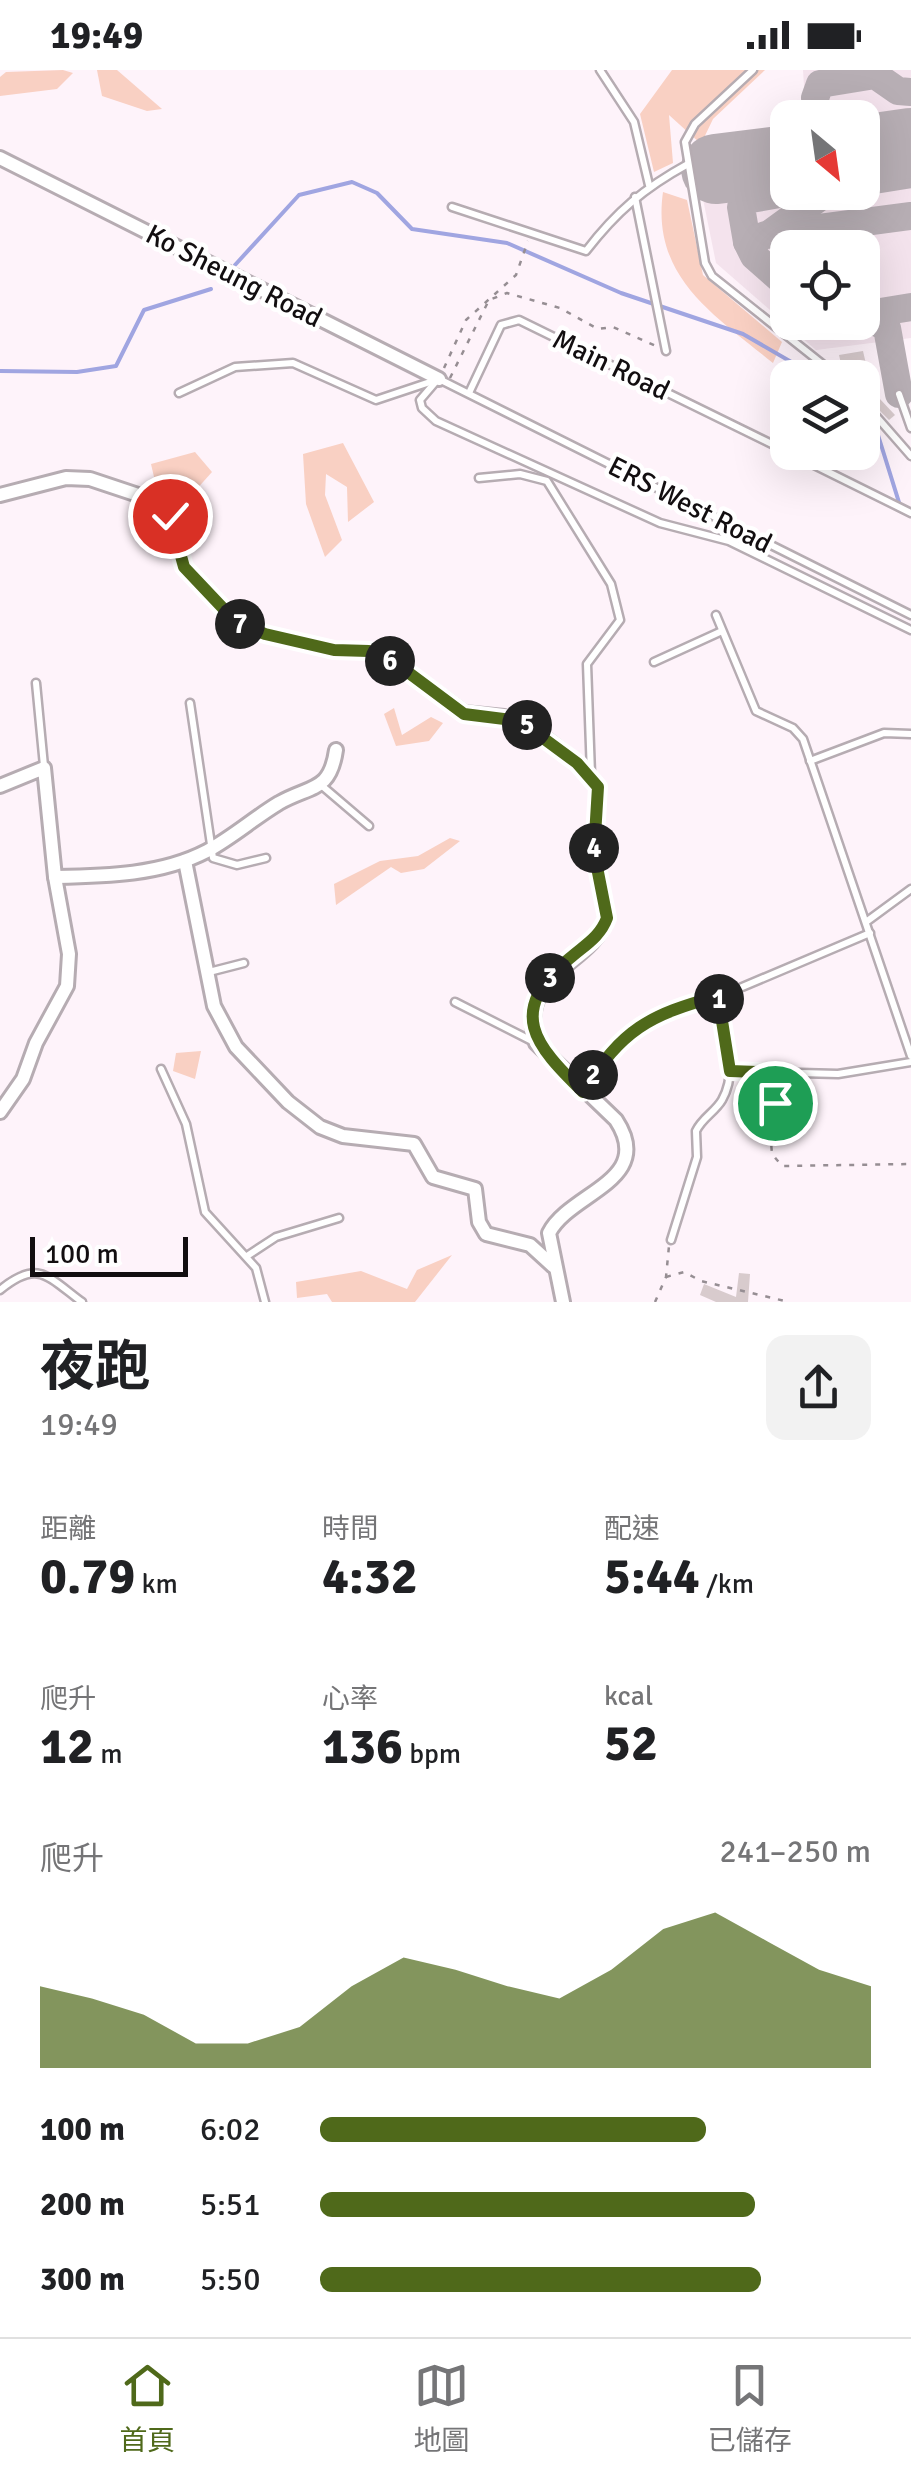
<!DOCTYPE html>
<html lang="zh-TW">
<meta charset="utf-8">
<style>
body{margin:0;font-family:Signika,"Noto Sans TC",sans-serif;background:#f2f2f2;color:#202124;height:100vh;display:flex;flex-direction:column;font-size:38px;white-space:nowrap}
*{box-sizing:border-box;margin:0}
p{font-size:32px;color:#757577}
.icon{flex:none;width:55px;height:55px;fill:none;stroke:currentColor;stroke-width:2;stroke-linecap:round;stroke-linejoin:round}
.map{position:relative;height:1232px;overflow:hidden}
.details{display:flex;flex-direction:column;background:#fff;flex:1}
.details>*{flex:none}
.needle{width:65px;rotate:151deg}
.fabs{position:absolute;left:770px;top:30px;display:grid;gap:20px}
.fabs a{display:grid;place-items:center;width:110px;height:110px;border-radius:20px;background:#fff;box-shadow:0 10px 40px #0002;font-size:50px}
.scale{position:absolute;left:30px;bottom:25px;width:158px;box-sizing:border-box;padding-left:10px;border:5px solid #120e10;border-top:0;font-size:28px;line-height:35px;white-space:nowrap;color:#120e10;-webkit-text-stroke:8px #fff;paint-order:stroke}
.pin{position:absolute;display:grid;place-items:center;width:85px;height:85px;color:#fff;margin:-42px;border:5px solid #fff;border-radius:50%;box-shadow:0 2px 10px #0007}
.km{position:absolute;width:50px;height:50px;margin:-25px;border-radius:50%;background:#222;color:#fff;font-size:28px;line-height:50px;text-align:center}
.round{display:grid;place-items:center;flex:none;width:105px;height:105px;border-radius:20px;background:#f2f2f2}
.headline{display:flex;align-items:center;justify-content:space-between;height:170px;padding:0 40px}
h1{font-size:55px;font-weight:700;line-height:75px}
.metrics{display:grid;grid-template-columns:repeat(3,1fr);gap:15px;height:170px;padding:10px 40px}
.metrics div{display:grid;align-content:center}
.metrics b{font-size:50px;font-weight:700}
.metrics small{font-size:28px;font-weight:400}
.metrics p{font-size:28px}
.chart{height:280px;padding:20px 40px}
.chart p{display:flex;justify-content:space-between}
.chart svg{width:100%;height:180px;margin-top:10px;fill:#4f691a;opacity:.7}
ul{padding:0 40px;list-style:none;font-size:32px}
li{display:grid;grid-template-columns:160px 120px 1fr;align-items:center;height:75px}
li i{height:25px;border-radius:12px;background:#4f691a}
.status{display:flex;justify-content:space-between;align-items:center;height:70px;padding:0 50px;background:#fff;direction:ltr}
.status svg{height:28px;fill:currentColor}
.tabs{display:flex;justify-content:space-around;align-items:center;height:140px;border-top:2px solid #e0e0e0;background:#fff;font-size:28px;color:#757577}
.tabs a{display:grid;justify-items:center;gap:5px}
.tabs .current{color:#4f691a}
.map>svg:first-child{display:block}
</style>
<div class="status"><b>19:49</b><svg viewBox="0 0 49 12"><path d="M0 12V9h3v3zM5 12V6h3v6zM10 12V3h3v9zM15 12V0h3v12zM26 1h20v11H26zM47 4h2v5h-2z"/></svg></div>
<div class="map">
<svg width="911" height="1232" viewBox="0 0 911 1232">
<rect width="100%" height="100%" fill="#fef3fa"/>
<g fill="#f4e3ed" fill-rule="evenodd">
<polygon points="803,0 911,0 911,41 860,48 806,47"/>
<path d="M911 101V268L816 280 716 193 703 129 787 117 788 122H862L863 107ZM788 178H862V252H788Z"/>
</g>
<g fill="#f9d0c3">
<polygon points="63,0 73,3 57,19 0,26 0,7 6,2"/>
<polygon points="97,0 117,0 162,39 147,41 102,26"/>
<polygon points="672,0 765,0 713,49 701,74 669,45 673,93 654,102 640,44"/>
<path d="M663 122 687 130 703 205 782 272 773 293C714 245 651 207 663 122Z"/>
<polygon points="343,373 374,432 348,452 347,417 326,404 325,425 342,470 325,487 306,434 303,384"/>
<polygon points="195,382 212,402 186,431 157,420 151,394"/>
<polygon points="394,638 402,665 431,647 443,653 429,671 396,676 384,644"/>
<polygon points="450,768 460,771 424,799 401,803 391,797 336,835 334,814 380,791 418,786"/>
<polygon points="201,981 195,1009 173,1001 176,983"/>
<polygon points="452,1185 415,1232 332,1232 327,1224 297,1228 296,1212 361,1201 407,1219 417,1200"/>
</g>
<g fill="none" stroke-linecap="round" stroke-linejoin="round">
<g stroke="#a0a5e1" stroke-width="4">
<polyline points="235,195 299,125 352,112 377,123 412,159 507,173 621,223 743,264 819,308"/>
<polyline points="0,301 77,302 116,296 144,240 211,219"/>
<polyline points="862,350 878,365 902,442 911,446"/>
</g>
<g stroke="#b7aeb4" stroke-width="28">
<polyline points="818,48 815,28 820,14 875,5 898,21 911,22"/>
<polyline points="862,102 906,74"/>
<polyline points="862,112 911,104"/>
<polyline points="772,162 827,122"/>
<polyline points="747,172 741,137 745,130 791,122"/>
<polyline points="788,216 754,186 747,172 766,165 911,146"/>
<polyline points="862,244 887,258 899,324"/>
<polyline points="862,245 911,237"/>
</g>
<g stroke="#b7aeb4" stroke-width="70">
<polyline points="862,80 911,73"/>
<polyline points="716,99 788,90"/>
</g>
</g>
<g fill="#d8cbcd">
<polygon points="863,281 866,294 842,298 839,285"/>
<polygon points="862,310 895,345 889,350 862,323"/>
<polygon points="739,1203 750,1204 748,1232 716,1232 700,1225 704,1214 736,1227"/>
</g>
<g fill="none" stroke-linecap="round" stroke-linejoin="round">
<g stroke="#b6acb2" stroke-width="11">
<g id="lane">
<polyline points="600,0 634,52 649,115"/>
<polyline points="753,0 695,54 685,72 705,193 712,206 840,308"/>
<polyline points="635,127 666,281"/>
<path d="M452 137 586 181C616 142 644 118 688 94"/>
<polyline points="438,309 420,330 422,338 436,351 660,453 729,471 911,560"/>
<polyline points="439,309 911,545"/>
<polyline points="179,323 235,297 293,293 376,330 433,311"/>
<polyline points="469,323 501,255 519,250 788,382"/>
<polyline points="899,324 911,358"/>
<polyline points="862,330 911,386"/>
<polyline points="788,382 911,443"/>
<polyline points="479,408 520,404 547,411 611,514 620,550 587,594 591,704"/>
<polyline points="716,545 756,641 793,658 803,669 911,986"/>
<polyline points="654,592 722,561"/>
<polyline points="36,613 44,696"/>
<polyline points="190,633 213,788 237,795 266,788"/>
<polyline points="810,691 884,663 911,664"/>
<polyline points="321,715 369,756"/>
<polyline points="866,852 911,819"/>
<polyline points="209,902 244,893"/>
<polyline points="455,932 534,972"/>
<polyline points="161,999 186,1054 205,1142 256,1198 265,1232"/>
<polyline points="730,1001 838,1004 911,992"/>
<polyline points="585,1019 607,985 651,947 728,923 870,863"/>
<path d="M671 1170 697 1087 696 1061C702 1048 715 1042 722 1030 739 1001 726 956 719 926"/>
<polyline points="247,1186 276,1167 339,1148"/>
<path d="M0 1220C38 1189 47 1206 82 1232"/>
</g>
</g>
<g stroke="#b6acb2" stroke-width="18">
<g id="street">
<polyline points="0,88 439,309"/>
<path d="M0 425 66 408 90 409 156 431 170 446 184 497 236 552 265 564 334 580 369 581 401 597 464 643 504 647 536 661 577 693 598 717 594 782 607 849C588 897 518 902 536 973L616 1050C656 1111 570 1122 549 1163L563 1232"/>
<polyline points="0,716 44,698 55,807 69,884 67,916 36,973 23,1009 0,1042"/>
<polyline points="185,791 214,936 236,977 288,1032 320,1057 343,1066 414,1074 433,1107 475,1119 479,1152 486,1164 530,1175 553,1196"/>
<path d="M55 807C106 806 161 805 207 781 233 767 254 748 279 733 311 715 330 722 336 680"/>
</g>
</g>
<g stroke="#968e93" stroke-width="2.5" stroke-dasharray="5 8" stroke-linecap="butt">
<polyline points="444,298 466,250 516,205 528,171"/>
<polyline points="450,308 489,230 507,223 560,238 598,259 613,257 656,276"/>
<polyline points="768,1037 772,1084 782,1096 911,1094"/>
<polyline points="749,1040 779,1030 780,1009"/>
<polyline points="666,1207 684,1202 701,1211 789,1232"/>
<polyline points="655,1232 666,1207 669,1176"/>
</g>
<use href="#lane" stroke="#fff" stroke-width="6"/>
<use href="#street" stroke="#fff" stroke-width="12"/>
</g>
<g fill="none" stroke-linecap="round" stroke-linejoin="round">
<g stroke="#fff" stroke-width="20">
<path id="route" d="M170 446 184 497 236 552 265 564 334 580 369 581 401 597 464 644 520 651 577 693 598 717 594 782 607 848C600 867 585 875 570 888 505 942 535 975 583 1022 622 959 649 945 718 926L730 1001 781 1003V1025L775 1033"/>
</g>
<use href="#route" stroke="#4f691a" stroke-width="12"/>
</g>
<g text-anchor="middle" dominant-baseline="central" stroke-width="9" stroke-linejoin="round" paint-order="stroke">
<g font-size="28" fill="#120e10" stroke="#fff">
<text transform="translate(234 206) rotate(27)">Ko Sheung Road</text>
<text transform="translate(611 295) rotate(26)">Main Road</text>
<text transform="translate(690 435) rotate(27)">ERS West Road</text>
</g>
</g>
</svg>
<div class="fabs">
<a><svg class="needle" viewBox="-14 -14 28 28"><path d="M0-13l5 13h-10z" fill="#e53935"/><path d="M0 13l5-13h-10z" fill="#757577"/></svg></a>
<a><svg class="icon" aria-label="locate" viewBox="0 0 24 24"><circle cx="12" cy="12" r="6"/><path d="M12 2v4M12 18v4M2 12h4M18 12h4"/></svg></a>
<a><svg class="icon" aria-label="layers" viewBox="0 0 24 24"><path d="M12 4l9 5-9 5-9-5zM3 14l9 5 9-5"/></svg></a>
</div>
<div class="scale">100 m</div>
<div class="pin" style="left:775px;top:1033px;background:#1e9e55"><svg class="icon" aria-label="arrive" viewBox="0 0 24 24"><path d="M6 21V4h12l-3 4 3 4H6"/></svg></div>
<div class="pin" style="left:170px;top:446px;background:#d93025"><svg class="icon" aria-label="check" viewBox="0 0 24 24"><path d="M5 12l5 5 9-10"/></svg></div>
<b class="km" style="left:719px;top:929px">1</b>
<b class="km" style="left:593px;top:1005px">2</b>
<b class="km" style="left:550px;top:908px">3</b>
<b class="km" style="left:594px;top:778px">4</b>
<b class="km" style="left:527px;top:655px">5</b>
<b class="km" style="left:390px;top:591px">6</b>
<b class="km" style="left:240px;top:554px">7</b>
</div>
<section class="details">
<div class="headline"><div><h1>夜跑</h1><p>19:49</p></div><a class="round"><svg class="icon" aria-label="share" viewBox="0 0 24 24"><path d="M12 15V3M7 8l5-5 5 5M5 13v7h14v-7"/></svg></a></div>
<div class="metrics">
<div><p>距離</p><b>0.79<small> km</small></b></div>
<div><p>時間</p><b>4:32</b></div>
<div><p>配速</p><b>5:44<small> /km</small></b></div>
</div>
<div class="metrics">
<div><p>爬升</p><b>12<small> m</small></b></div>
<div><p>心率</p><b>136<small> bpm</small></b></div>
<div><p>kcal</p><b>52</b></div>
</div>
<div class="chart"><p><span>爬升</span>241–250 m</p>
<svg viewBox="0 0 160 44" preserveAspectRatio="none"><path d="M0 44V24L10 27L20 31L30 38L40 38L50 34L60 24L70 17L80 20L90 24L100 27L110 20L120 10L130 6L140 13L150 20L160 24V44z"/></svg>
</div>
<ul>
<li><b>100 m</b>6:02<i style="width:70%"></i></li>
<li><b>200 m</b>5:51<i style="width:79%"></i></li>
<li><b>300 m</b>5:50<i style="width:80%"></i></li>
</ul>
</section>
<nav class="tabs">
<a class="current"><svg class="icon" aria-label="home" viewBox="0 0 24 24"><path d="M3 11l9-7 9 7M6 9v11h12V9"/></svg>首頁</a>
<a><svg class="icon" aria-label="map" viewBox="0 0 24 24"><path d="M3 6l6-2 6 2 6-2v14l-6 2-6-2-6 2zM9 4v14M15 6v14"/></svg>地圖</a>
<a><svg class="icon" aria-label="saved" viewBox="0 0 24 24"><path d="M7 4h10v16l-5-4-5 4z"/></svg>已儲存</a>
</nav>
